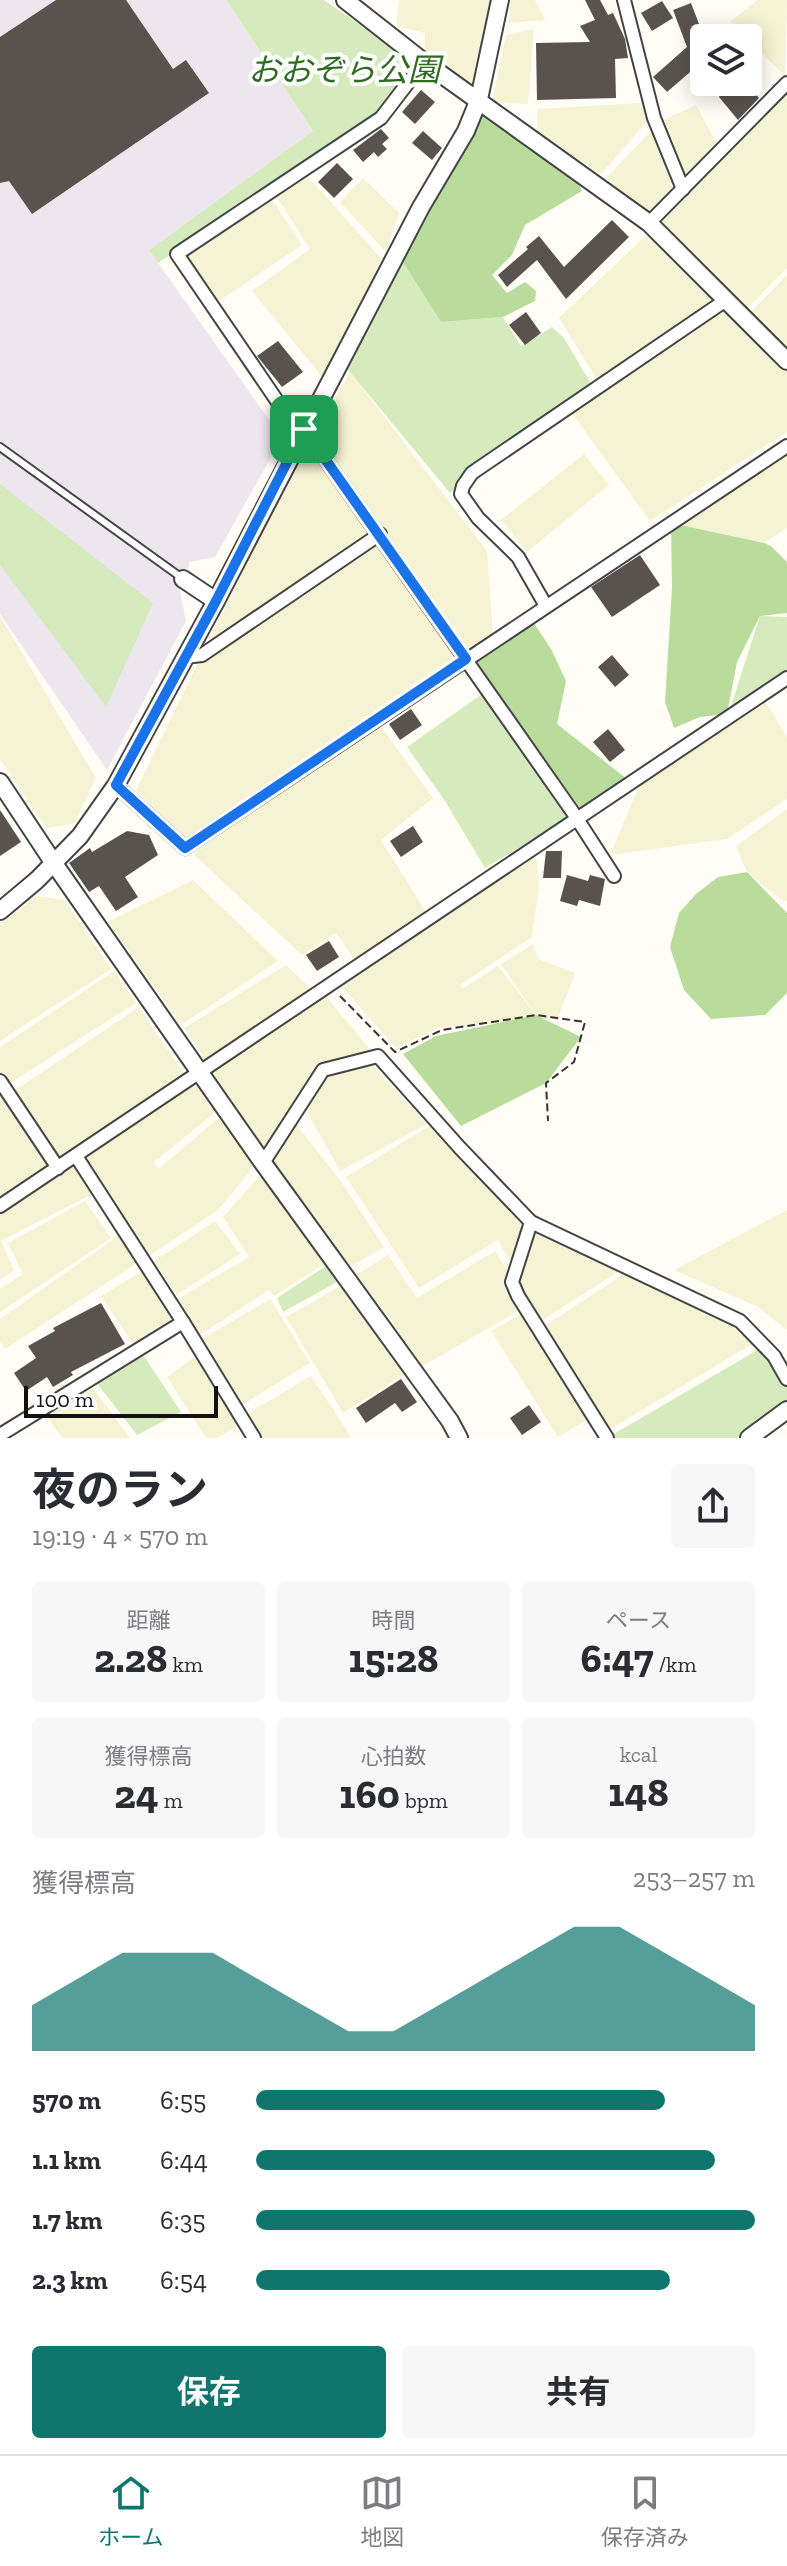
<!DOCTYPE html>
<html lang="ja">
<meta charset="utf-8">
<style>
body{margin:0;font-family:"Zilla Slab","Noto Sans JP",serif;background:#f7f7f7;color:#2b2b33;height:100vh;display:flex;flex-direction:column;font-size:30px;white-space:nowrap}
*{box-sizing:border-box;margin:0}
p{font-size:26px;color:#7c7c81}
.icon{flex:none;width:44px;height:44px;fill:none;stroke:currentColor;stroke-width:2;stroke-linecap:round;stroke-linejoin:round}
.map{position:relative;height:1438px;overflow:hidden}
.panel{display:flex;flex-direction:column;background:#fff;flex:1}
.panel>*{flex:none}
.fabs{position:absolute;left:690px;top:24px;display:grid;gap:16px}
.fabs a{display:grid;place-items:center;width:72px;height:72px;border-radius:8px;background:#fff;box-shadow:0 4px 20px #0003;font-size:40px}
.scale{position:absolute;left:24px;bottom:20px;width:194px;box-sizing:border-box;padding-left:8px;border:4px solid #111;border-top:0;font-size:22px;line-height:28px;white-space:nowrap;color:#111;-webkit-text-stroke:6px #fff;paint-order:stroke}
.pin{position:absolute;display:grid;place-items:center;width:68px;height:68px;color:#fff;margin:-34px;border-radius:16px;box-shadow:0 4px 12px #0006}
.round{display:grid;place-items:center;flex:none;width:84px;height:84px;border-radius:8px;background:#f7f7f7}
.overview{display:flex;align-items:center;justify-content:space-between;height:136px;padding:0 32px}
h1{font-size:44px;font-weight:700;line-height:60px}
.metrics{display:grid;grid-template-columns:repeat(3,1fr);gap:12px;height:136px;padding:8px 32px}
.metrics div{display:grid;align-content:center;border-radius:8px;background:#f7f7f7;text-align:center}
.metrics b{font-size:40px;font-weight:700}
.metrics small{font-size:22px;font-weight:400}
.metrics p{font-size:22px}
.chart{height:224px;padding:16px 32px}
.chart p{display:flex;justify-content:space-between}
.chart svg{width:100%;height:144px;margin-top:8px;fill:#0f766e;opacity:.7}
.primary-button{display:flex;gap:16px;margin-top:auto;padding:16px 32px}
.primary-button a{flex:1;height:92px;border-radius:8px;background:#0f766e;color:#fff;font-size:32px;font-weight:700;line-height:92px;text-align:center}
.primary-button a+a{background:#f7f7f7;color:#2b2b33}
ul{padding:0 32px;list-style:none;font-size:26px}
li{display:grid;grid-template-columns:128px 96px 1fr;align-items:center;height:60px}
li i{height:20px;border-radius:10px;background:#0f766e}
.tabs{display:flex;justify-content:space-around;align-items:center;height:112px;border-top:2px solid #e1e1e2;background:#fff;font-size:22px;color:#7c7c81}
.tabs a{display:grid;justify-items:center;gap:4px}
.tabs .selected{color:#0f766e}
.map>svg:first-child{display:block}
</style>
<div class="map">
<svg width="787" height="1438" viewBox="0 0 787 1438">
<rect width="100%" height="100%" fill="#fffdf5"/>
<polygon fill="#eee6ef" points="0,0 226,0 313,131 149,250 282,438 215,557 190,562 180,590 186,621 107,770 0,614"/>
<g fill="#f6f3d4">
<polygon points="399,0 494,0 479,99 424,62 425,33 396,26"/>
<polygon points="511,0 535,0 545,20 508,23"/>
<polygon points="757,0 787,0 785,76 730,22"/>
<polygon points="534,29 528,104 492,102 506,35"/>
<polygon points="787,95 787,268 740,316 744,319 787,275 787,432 650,521 568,408 601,386 559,318 654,228 654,219 606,178 661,121 696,105 721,152 682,193"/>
<polygon points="642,103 647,121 601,174 538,134 537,109"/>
<polygon points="302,170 381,258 328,384 252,291 310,249 272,190"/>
<polygon points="363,178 399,213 386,252 340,202"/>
<polygon points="268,193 302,245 212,306 177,254"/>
<polygon points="350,372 487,551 493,634 467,653 313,438"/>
<polygon points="306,442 458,658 184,838 136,790"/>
<polygon points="787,446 787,528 764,543 671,523"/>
<polygon points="584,454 609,485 527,552 501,520"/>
<polygon points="0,616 96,778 74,824 46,828 0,759"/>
<polygon points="765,701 787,737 787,799 727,839 610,855 639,786"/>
<polygon points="379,724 433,798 381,840 426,912 355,960 336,933 302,955 193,854"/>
<polygon points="787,809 787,900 784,902 747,872 736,846"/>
<polygon points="536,854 539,887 532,937 460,985 463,988 498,966 534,1012 501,964 533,944 538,959 575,973 558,1018 441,1027 396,1048 342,987"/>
<polygon points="193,880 278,961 181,1025 108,922"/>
<polygon points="37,896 65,900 111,969 0,1041 0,924"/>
<polygon points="286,965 314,992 206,1061 184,1028"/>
<polygon points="114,971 136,1003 7,1085 0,1074 0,1047"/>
<polygon points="326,996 371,1051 320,1067 266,1150 211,1074"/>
<polygon points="139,1007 187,1078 60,1161 14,1091"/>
<polygon points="368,1061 427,1124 340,1171 305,1108 326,1074"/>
<polygon points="198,1082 217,1111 154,1162 158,1169 221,1116 254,1167 218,1210 149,1256 86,1157"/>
<polygon points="0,1089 52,1166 0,1201"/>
<polygon points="295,1123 340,1180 384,1247 348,1268 273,1165 272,1159"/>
<polygon points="429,1126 523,1223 510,1262 498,1240 419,1288 346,1177"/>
<polygon points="75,1163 94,1193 1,1241 14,1270 0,1280 0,1213"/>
<polygon points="261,1175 324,1264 274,1296 269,1290 200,1335 178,1299 249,1257 223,1217"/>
<polygon points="85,1201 111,1238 0,1312 0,1289 23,1274 8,1243"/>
<polygon points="787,1210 787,1330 758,1307 674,1270"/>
<polygon points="215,1221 240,1254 176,1295 154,1261"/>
<polygon points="535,1230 627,1266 541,1321 519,1286 518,1277"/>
<polygon points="121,1234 139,1262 5,1349 0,1342 0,1319"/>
<polygon points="495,1251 507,1270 505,1283 520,1310 421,1367 354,1276 388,1255 417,1298"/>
<polygon points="632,1269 736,1320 759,1340 609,1430 544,1326"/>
<polygon points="144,1270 174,1317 133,1344 101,1296"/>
<polygon points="340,1286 405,1374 343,1413 286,1317"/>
<polygon points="270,1299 310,1363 242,1405 202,1339"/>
<polygon points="522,1313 587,1420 558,1437 491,1331"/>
<polygon points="196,1356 238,1426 217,1438 206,1438 167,1377"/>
<polygon points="311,1376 352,1438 262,1438 247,1414"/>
<polygon points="93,1388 130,1438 62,1438 47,1416"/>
</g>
<g fill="#d5ebbd">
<polygon points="226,0 324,0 415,63 373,123 158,263 149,250 313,131"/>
<polygon points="397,253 441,322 503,317 521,346 552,327 564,338 597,394 568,408 450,493 340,360"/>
<polygon points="0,484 153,603 106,707 0,565"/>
<polygon points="760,616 787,617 787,673 729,712"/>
<polygon points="482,694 568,818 485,868 445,801 407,747"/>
<polygon points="326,1266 337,1282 283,1312 277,1298"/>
<polygon points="761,1348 787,1384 787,1403 737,1438 613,1438 612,1435"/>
<polygon points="142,1353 181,1412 137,1435 96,1382"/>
</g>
<g fill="#b9dc9c">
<polygon points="473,113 517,127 526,148 571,166 582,191 525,225 512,255 492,275 507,293 525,282 536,291 535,301 503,317 441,322 397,253 466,147"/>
<polygon points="671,523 764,543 771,546 787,562 787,613 760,616 737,662 727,714 700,717 674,728 665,702 672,588"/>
<polygon points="530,617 551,649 566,681 557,724 627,779 580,808 473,661"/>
<polygon points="747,872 787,913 787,993 765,1015 711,1019 684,990 670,947 679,913 696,894 718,877"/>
<polygon points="536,1015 581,1037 546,1083 461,1126 403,1054 436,1036"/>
</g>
<g fill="#5a524d">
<polygon points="56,0 126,0 173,69 186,60 209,93 32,214 9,181 0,183 0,37"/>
<polygon points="585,0 600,0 608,15 613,13 625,39 628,58 615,59 616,98 537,100 536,43 590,42 580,26 595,20"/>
<polygon points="662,1 673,18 652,31 641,13"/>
<polygon points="691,3 704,37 704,60 667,92 653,77 687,47 673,10"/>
<polygon points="715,82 746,82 759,98 738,120 719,97 721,94"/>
<polygon points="421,90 435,102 415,124 402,112"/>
<polygon points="381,129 389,138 382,144 387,149 378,157 374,152 363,162 353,150"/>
<polygon points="423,131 442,148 432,160 412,143"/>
<polygon points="337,163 353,179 334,198 318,182"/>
<polygon points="612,220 629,237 566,299 537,260 507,287 498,275 528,249 526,247 539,236 564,267"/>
<polygon points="526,312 541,333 525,345 509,325"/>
<polygon points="278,341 303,372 282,387 257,356"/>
<polygon points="640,555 660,585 612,617 591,587"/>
<polygon points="612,655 629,675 615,687 598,667"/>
<polygon points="411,709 422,725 400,740 389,724"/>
<polygon points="608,729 625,750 610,762 593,742"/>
<polygon points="0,810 21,842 0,856"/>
<polygon points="413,826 423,842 401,857 390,841"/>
<polygon points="127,831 149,835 158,855 125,877 138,897 116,911 99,886 89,892 69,863 90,848 92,852"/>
<polygon points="546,851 562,851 561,878 543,878"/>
<polygon points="567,875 588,881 590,875 605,879 600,906 579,900 577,906 560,901"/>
<polygon points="329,941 339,957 317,971 306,955"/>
<polygon points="101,1303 125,1344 71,1372 73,1375 53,1387 47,1377 26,1391 14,1373 36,1358 28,1346 55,1331 53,1328"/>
<polygon points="401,1379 417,1402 402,1412 395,1403 366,1423 356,1408"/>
<polygon points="529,1405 541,1422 522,1435 510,1418"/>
</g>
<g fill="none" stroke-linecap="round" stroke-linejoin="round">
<g stroke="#444" stroke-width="10">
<polyline id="service" points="0,447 182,578"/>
</g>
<g stroke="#444" stroke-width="16">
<g id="minor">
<polyline points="624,0 654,118 683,189"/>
<polyline points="649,223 787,83"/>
<polyline points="304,429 572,811 614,876"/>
<polyline points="301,436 177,254 381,118 424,62"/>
<polyline points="546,606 518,557 478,518 461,494 463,486 472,473 726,300"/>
<polyline points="185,657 202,655 380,534"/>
<polyline points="116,785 185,848 787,446"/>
<polyline points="0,1081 58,1168"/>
<polyline points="76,1156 183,1322 254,1438"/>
<polyline points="263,1163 323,1070 378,1056 460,1148 531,1222 740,1321 774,1356 787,1379"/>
<polyline points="0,1206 787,678"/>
<polyline points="531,1222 512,1282 518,1296 607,1438"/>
<polyline points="0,1435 183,1322"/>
</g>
</g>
<g stroke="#444" stroke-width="20">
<g id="tertiary">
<polyline points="345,0 424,62 649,223 787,361"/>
<polyline points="183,579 216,601"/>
<polyline points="0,782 53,862 263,1163 450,1421 459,1438"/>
<polyline points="0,911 37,880 80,836 116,785 216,601 421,207 466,131 479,99 500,0"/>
<polyline points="749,1438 787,1410"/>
</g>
</g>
<polyline stroke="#333" stroke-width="2" stroke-dasharray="8 4" stroke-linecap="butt" points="340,996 395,1052 442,1030 536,1015 585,1022 574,1062 546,1083 548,1121"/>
<use href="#service" stroke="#fff" stroke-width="6"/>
<use href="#minor" stroke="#fff" stroke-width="12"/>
<use href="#tertiary" stroke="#fff" stroke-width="16"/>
</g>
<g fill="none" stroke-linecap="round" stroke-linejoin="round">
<g stroke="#fff" stroke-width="16">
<polygon id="route" points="304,429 466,659 185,848 116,785 216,601"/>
</g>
<use href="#route" stroke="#1a73e8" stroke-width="10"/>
</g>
<g text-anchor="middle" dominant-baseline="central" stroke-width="8" stroke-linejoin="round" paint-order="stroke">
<g font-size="32" font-style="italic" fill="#2f6b1f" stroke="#fff">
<text x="344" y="70">おおぞら公園</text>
</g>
</g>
</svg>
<div class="fabs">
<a><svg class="icon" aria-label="layers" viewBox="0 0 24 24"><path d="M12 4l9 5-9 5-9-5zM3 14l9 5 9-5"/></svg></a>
</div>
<div class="scale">100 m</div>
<div class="pin" style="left:304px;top:429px;background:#1e9e55"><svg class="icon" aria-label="arrive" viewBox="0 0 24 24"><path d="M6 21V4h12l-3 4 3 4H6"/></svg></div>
</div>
<section class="panel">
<div class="overview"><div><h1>夜のラン</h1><p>19:19 · 4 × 570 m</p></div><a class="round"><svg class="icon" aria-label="share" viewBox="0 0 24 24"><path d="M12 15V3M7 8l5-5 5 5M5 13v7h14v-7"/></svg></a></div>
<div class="metrics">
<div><p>距離</p><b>2.28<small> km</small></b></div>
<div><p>時間</p><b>15:28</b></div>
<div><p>ペース</p><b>6:47<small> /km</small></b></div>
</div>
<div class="metrics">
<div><p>獲得標高</p><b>24<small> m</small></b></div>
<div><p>心拍数</p><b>160<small> bpm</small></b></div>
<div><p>kcal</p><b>148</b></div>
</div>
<div class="chart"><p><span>獲得標高</span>253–257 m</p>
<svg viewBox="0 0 160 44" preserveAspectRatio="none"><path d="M0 44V30L10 22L20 14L30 14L40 14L50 22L60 30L70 38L80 38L90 30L100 22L110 14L120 6L130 6L140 14L150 22L160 30V44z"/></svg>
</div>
<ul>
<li><b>570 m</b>6:55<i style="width:82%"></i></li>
<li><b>1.1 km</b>6:44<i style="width:92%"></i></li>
<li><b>1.7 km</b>6:35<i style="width:100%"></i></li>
<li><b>2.3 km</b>6:54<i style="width:83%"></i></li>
</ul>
<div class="primary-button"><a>保存</a><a>共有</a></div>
</section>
<nav class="tabs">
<a class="selected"><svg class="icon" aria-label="home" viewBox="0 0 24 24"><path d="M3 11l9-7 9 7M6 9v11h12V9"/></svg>ホーム</a>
<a><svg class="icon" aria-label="map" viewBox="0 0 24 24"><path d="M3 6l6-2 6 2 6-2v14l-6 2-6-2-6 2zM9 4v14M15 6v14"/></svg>地図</a>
<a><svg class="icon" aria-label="saved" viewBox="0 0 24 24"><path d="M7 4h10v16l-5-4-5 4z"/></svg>保存済み</a>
</nav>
